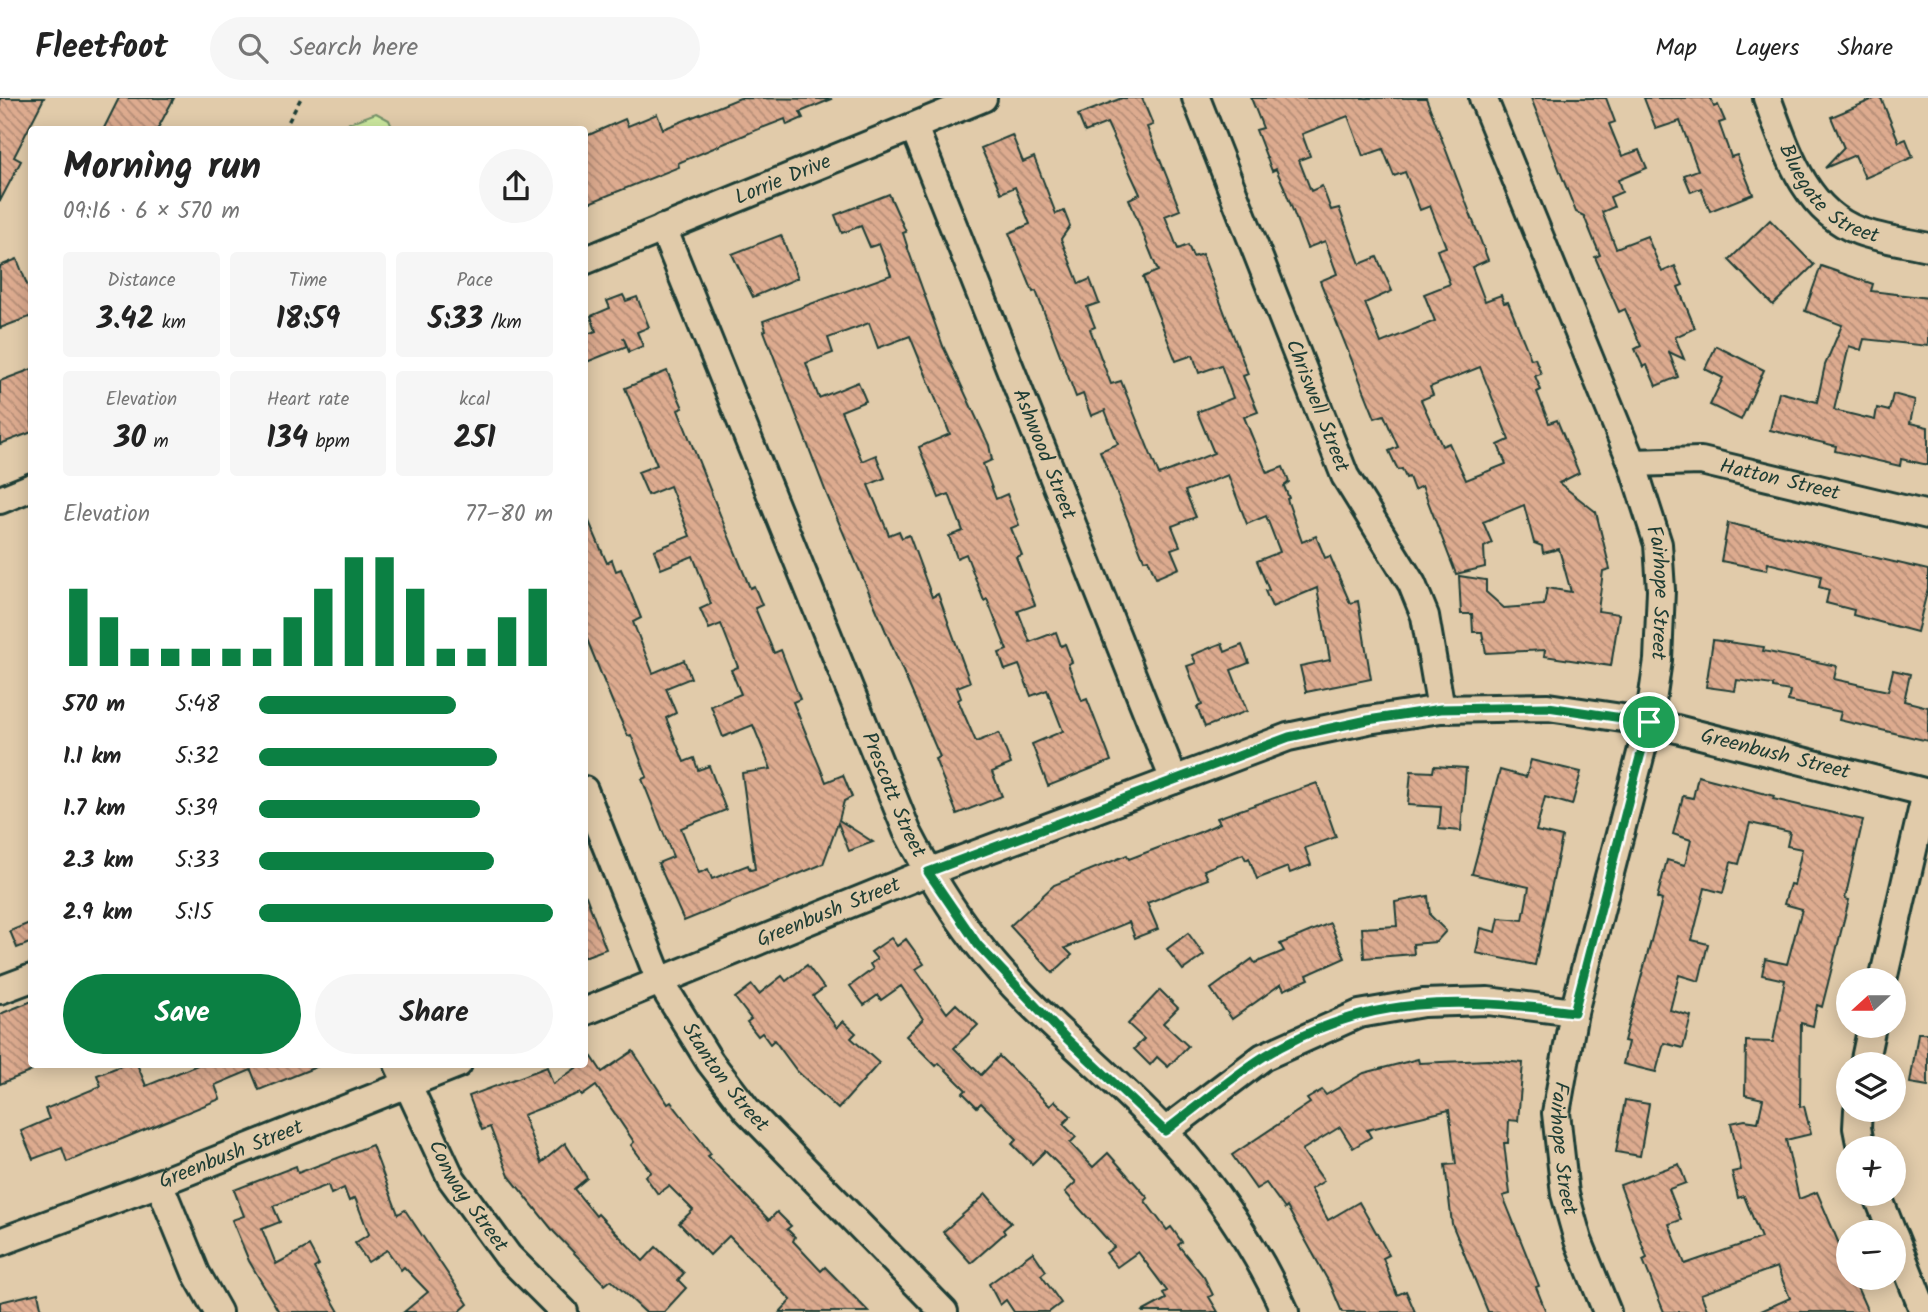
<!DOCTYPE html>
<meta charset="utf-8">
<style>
body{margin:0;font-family:Kalam,sans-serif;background:#f6f6f6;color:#222;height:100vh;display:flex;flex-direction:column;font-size:26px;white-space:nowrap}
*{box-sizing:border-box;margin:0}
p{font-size:23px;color:#767676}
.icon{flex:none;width:38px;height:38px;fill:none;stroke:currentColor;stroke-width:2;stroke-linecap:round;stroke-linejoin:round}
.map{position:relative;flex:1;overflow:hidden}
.details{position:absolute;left:28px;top:28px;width:560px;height:942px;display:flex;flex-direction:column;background:#fff;border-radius:7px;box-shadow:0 4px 18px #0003}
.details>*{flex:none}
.needle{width:46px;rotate:249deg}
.controls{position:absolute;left:1836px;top:870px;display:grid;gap:14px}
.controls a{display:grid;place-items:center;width:70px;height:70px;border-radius:50%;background:#fff;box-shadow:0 4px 18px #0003;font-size:35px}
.pin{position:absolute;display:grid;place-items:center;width:60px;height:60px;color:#fff;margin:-30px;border:4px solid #fff;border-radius:50%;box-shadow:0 2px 7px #0007}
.round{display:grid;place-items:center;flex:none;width:74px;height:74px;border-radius:37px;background:#f6f6f6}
.headline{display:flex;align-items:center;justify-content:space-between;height:119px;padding:0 35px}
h1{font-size:38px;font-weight:600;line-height:52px}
.figures{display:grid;grid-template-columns:repeat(3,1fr);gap:10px;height:119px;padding:7px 35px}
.figures div{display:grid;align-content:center;border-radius:7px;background:#f6f6f6;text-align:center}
.figures b{font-size:30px;font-weight:600}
.figures small{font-size:19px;font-weight:400}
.figures p{font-size:19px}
.chart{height:196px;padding:14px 35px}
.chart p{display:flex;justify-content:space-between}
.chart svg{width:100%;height:126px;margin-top:7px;stroke:#0b8043;stroke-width:6}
.primary-button{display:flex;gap:14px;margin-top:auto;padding:14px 35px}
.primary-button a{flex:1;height:80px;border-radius:42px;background:#0b8043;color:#fff;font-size:28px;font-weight:600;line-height:80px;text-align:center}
.primary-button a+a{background:#f6f6f6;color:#222}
ul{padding:0 35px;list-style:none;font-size:23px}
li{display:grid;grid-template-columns:112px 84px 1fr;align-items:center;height:52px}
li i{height:18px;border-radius:9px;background:#0b8043}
header{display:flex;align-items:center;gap:42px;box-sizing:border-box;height:98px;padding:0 35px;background:#fff;border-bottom:2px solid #e0e0e0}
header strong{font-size:33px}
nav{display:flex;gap:38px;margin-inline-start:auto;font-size:24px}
.search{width:490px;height:63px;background:#f6f6f6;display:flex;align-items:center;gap:18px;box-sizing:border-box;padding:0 24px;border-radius:38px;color:#767676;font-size:26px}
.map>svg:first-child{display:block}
</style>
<header>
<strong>Fleetfoot</strong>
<div class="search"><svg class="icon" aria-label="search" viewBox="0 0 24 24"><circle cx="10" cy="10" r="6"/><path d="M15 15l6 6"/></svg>Search here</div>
<nav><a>Map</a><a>Layers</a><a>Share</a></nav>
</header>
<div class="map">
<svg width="1928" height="1214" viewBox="0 0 1928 1214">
<defs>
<pattern id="building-back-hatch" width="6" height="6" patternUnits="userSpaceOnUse" patternTransform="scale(1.75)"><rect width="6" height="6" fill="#ddab8f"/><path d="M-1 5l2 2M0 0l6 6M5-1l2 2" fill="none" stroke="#b38c76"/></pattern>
</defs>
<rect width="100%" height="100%" fill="#e1cbaa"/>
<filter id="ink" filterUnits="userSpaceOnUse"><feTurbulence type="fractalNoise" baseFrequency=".0143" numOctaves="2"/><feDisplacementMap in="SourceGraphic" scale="14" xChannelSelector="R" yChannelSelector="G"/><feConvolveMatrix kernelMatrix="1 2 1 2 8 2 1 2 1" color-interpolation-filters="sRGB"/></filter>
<g filter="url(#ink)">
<polygon fill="#cde99f" stroke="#76936a" stroke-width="2" points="376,15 389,22 393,31 333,31"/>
<g fill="url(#building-back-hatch)" stroke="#1f3d34" stroke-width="2" fill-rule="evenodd">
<polygon points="0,0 44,0 14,59 21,63 0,103"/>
<polygon points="119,0 174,0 157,32 103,32"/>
<polygon points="740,0 832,1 800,14 803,20 787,27 785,21 754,33 678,65 679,69 584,107 584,39 625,21 628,28 657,16 663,31"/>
<polygon points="1122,0 1142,0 1153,27 1147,29 1180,112 1165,118 1178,151 1188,147 1193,159 1202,156 1248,276 1243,278 1258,314 1244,319 1267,375 1283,369 1289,384 1284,388 1289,400 1287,401 1302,444 1316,438 1325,460 1330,458 1350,505 1358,503 1371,581 1306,594 1300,568 1330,562 1317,490 1272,509 1265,493 1269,492 1257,463 1280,454 1266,418 1247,426 1228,377 1185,393 1196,419 1172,428 1180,448 1171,451 1179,470 1156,480 1148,461 1144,462 1100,353 1118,346 1105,312 1091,318 1083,296 1076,299 1036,193 1033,194 1009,135 1030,126 1015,89 1001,95 981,50 1012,37 1023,64 1034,59 1056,116 1064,113 1070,128 1061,141 1079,186 1090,181 1099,205 1087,209 1095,229 1090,231 1111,286 1121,283 1159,377 1214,355 1197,314 1233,300 1221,267 1199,275 1193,257 1176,263 1143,179 1158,173 1129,101 1140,96 1107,25 1085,34 1078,17"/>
<path d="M1251 0H1426L1488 162 1472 169 1485 203 1501 197 1504 205 1508 204 1531 261 1535 260 1541 276 1535 278 1541 292 1537 294 1549 325 1557 322 1579 375 1559 385 1596 414 1610 471 1603 473 1598 513 1619 516 1611 568 1544 558 1545 552 1486 555 1482 534H1473L1472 516H1461L1459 478 1486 482V494L1504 510 1544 507 1547 490 1571 494 1559 451 1543 455 1542 448 1534 445 1524 407 1483 424 1492 445 1484 449 1485 469 1456 476 1422 388 1414 392 1409 379 1406 380 1402 371 1398 372 1389 353 1398 349 1384 317 1375 320 1320 183 1337 176 1325 143 1307 150 1284 89 1276 71 1272 73 1256 32 1263 30ZM1348 18 1363 58 1383 51 1394 78 1405 74 1420 112 1430 108 1446 149 1437 152 1450 186 1424 196 1435 223 1381 245 1365 205 1392 193 1377 159 1360 166 1339 110 1331 112 1322 88 1311 93 1299 62 1310 58 1302 36ZM1480 269 1509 342 1498 347 1506 366 1466 382 1449 345 1442 348 1421 302 1433 297 1430 289Z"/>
<polygon points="1531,0 1606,0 1615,24 1609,26 1622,58 1639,52 1647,70 1618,82 1622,94 1610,99 1614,109 1602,114 1616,150 1647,138 1662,174 1675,168 1683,187 1678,189 1695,230 1675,239 1684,261 1669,254 1678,279 1656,288 1647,267 1643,269 1635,251 1641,248 1625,211 1619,214 1595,159 1600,157 1584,118 1576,114"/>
<polygon points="1644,0 1710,0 1714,9 1718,7 1725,23 1719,25 1731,59 1737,57 1753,96 1710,113 1701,90 1691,94 1684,77 1698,72 1680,23 1656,31"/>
<polygon points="1876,0 1881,0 1899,44 1906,41 1913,59 1865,80 1855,57 1825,70 1844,50 1831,19"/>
<polygon points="889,96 906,134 903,135 909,154 943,248 989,347 992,362 983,366 996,401 1007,396 1019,427 1011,430 1022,457 1016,459 1035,507 1018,513 1030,544 1056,534 1061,548 1065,546 1072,564 1068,566 1082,603 1087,601 1111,663 1048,688 1032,646 1063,633 1047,592 1031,598 1019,567 1005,572 999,555 1007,552 987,501 984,503 966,456 957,460 949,438 963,433 949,396 939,400 919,349 950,336 910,238 878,250 869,225 828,240 833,255 806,265 819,300 858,284 866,303 841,313 862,363 876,357 885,380 868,387 889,437 899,433 902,440 909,437 932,499 938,496 970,584 957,589 961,600 958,602 976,644 999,635 1011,666 992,674 1002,698 957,716 935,661 940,659 827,397 764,233 766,232 763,223 891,177 879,146 870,149 861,128 842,135 835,117"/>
<polygon points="1770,122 1814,167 1773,207 1729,162"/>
<polygon points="781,137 798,180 753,199 732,156"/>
<polygon points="17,161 32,199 32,218 0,230 0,168"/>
<polygon points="1821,168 1873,186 1871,193 1928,200 1928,248 1864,241 1861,252 1849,248 1834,312 1875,322 1877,310 1889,313 1893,296 1915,302 1910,325 1928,329 1928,367 1901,361 1900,368 1835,353 1836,348 1770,332 1779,294 1817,304 1825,267 1842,227 1805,213"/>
<polygon points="623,197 626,203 637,199 649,229 637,234 643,248 629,254 623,239 627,248 584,265 584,237 596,233 591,218 610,210 607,203"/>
<polygon points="1716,248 1764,272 1741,322 1710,307 1723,280 1705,271"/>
<polygon points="32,271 32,334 0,346 0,283"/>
<polygon points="667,273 683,310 678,312 723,424 750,490 754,488 762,507 755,510 774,555 781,552 800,601 793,604 826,684 843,677 852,699 844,703 839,722 873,744 849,753 838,725 823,766 684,823 658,765 673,759 642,681 647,679 631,637 628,638 612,603 584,534 584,412 607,465 612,462 616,473 621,471 641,520 633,524 653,575 684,562 691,580 666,590 676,615 666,620 684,664 694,660 698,672 709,668 726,712 681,730 699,775 708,771 712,781 748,767 750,772 755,771 742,675 771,671 753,627 723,639 711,608 741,596 731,572 738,569 721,526 709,531 700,511 711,506 693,458 661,471 654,452 690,438 670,388 648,397 638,374 657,367 625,290"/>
<polygon points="1728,425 1928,472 1928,490 1917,534 1853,517 1854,512 1826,505 1829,492 1819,489 1821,478 1768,465 1767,472 1721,463"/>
<polygon points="1713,542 1764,549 1763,553 1837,568 1834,581 1888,593 1893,572 1910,576 1904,603 1928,609 1928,643 1839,622 1841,614 1788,603 1790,593 1773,590 1773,587 1737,582 1735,593 1706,589"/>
<polygon points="1222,545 1225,554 1242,547 1249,565 1231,572 1247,613 1205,629 1197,609 1202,607 1187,568 1196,565 1192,557"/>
<polygon points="1531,662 1581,674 1572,707 1545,699 1536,733 1562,739 1535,867 1476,855 1481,830 1496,834 1499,820 1523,822 1529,789 1472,776 1500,672 1526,679"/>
<polygon points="1434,668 1466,670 1461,733 1439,731 1441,709 1408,707 1411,673 1433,674"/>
<polygon points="1698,678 1774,698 1773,701 1863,722 1845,801 1849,802 1822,909 1817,907 1813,928 1801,925 1800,1009 1804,1008 1811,1036 1786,1042 1799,1101 1817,1094 1848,1167 1848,1180 1853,1180 1868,1214 1759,1214 1790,1200 1777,1169 1701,1196 1708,1214 1664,1214 1643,1162 1647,1160 1620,1087 1679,1066 1686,1085 1669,1091 1681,1122 1669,1126 1685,1166 1761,1140 1744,1098 1738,1100 1732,1074 1741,1072 1731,1025 1745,1022 1758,1024 1763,1001 1745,997 1746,943 1773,944 1785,882 1762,877 1765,861 1787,866 1802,811 1784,806 1790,786 1794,787 1802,751 1787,748 1790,734 1750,725 1739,766 1731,764 1723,795 1705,790 1692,842 1708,846 1699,883 1679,877 1670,912 1691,918 1683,950 1664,945 1656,974 1623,966 1628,944 1624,943 1662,802 1657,800 1667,762 1685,767 1691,742 1673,736 1683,698 1693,700"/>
<polygon points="1317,685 1336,739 1305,750 1311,767 1290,775 1288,769 1257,781 1249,760 1246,762 1243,756 1204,772 1208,781 1147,805 1158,831 1135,840 1129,824 1065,850 1072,857 1053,875 1010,828 1054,787 1127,757 1129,761 1200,734 1220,725 1217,720"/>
<polygon points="586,798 606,851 584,859 584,799"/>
<polygon points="1428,798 1430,817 1446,833 1436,844 1413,846 1414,856 1364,860 1362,830 1397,828 1395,804"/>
<polygon points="32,824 32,844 17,850 10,833"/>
<polygon points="1330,825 1345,860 1307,877 1309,881 1284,892 1281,886 1232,921 1211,891 1252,861 1255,865 1284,853 1280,846"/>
<polygon points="1188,835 1204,857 1183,872 1167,851"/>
<polygon points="891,840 897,848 906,841 924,866 916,871 947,915 956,906 978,927 954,950 981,977 999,958 1050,1008 1055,1003 1071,1018 1063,1026 1076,1039 1070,1045 1093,1069 1108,1055 1148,1100 1145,1103 1167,1132 1171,1129 1182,1144 1178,1147 1204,1179 1213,1197 1209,1199 1218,1214 1142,1214 1166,1201 1163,1195 1167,1193 1138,1154 1117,1169 1106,1155 1114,1149 1065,1094 1076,1084 1045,1053 1032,1066 1012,1046 1017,1041 981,1005 977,1009 963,995 966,992 939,965 936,968 906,938 923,921 901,888 881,902 878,897 864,907 850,888 873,871 870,866 877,861 871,854"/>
<polygon points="807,867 824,890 813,898 837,930 843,923 856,935 851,940 879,965 838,1011 797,973 774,942 770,946 762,935 758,938 747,924 751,921 735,900 752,887 759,896 782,878 786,883"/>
<polygon points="1160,892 1178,910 1163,925 1188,948 1168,969 1157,959 1150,967 1134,951 1144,941 1128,926"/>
<polygon points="32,903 32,973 0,986 0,916"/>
<polygon points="1918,935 1928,935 1928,988 1910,985"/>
<polygon points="633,953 668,1006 671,1004 711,1056 708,1058 769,1122 777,1114 791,1128 787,1131 795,1139 793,1143 821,1173 825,1169 869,1214 780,1214 791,1202 729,1138 710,1157 679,1125 693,1112 669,1088 658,1096 645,1078 651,1074 631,1047 634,1044 596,988 582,998 580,995 523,1017 541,1065 565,1045 587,1080 574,1091 596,1118 598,1116 643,1163 656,1149 684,1175 678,1182 686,1190 664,1214 645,1214 611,1182 605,1187 554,1134 509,1078 490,1029 482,1032 469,998 547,969 553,986 592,959 602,974"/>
<polygon points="1418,961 1419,965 1488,962 1523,965 1518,1023 1509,1022 1508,1045 1504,1045 1510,1096 1503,1098 1539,1188 1536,1189 1546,1214 1488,1214 1452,1126 1445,1067 1456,1066 1449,1012 1367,1032 1371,1039 1353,1050 1340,1029 1302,1052 1324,1083 1311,1091 1328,1122 1359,1104 1389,1157 1383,1160 1397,1197 1406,1193 1415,1214 1342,1214 1331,1188 1287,1109 1285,1111 1266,1085 1256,1091 1232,1057 1310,1005 1307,1001 1322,992 1326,997 1364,975"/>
<polygon points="126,966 137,966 146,988 200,966 321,967 259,992 251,972 215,987 220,1001 100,1050 67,1064 62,1050 33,1061 21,1033 49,1021 45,1011 101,988 97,977"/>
<polygon points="1625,1002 1649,1006 1640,1058 1616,1054"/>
<polygon points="372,1047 398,1116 405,1112 468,1206 459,1214 404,1214 428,1194 404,1169 401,1172 387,1152 368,1164 355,1145 369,1136 355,1100 349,1103 344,1090 331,1096 328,1087 273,1108 280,1124 262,1131 276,1166 309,1148 319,1167 314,1170 339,1214 279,1214 249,1163 232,1122 244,1118 234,1092 296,1068 298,1075"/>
<polygon points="986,1096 1011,1125 1003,1132 1005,1135 971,1165 943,1134"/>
<polygon points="1033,1154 1046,1173 1041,1177 1061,1205 1049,1214 1014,1214 1006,1202 1000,1207 989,1186"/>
<polygon points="38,1195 42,1214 0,1214 0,1204"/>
</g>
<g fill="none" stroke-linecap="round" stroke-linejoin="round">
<g stroke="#1f3d34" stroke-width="32">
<g id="minor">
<path id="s1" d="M1196 0 1345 378 1412 486 1425 518 1441 611"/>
<path id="s2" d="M1483 0 1632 365 1658 446 1661 492 1658 562 1649 624 1574 914 1556 1015 1565 1096 1578 1142 1607 1214"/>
<path id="s3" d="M1767 0C1786 50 1804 113 1859 133 1881 141 1906 144 1928 149"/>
<path id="s4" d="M914 29 1174 682"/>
<path id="s5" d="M663 130 907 733C927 772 950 810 977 845 1031 916 1105 969 1164 1033 1212 1085 1257 1150 1285 1214"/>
<path id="s6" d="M584 163 983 0"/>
<path id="s7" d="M1632 365 1701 363 1928 417"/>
<polyline points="0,402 32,389"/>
<path id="s8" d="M584 692 660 883 710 964 747 1012 944 1214"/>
<polyline points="1883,882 1926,695"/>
<polyline points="0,892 32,880"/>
<path id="s9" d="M584 914 928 774 1174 682 1288 639 1368 622 1441 611 1548 609 1649 624 1928 695"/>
<path id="s10" d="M398 966 451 1080 508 1158 564 1214"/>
<polyline points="1864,966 1872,928"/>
<polyline points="1858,1012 1857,1030 1861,1050"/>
<polyline points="1165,1033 1263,959 1359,916 1423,905 1488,903 1574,914"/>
<polyline points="159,1085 196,1175 218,1214"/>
<polyline points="1877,1096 1892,1134"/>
<polyline points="1894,1138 1924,1214"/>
<path id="s11" d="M0 1144 159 1085 458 966"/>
</g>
</g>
<polyline stroke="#1f3d34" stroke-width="3.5" stroke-dasharray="5 5" stroke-linecap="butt" points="284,32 301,0"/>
<use href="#minor" stroke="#e1cbaa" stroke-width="26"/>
</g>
</g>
<g fill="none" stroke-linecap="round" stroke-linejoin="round" filter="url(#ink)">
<g stroke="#fff" stroke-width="14">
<path id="route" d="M1548 609 1649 624 1574 914C1459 900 1367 895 1263 959 1229 981 1197 1009 1165 1033L1065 939 978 847 928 774 1289 639 1368 622 1441 611Z"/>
</g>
<use href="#route" stroke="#0b8043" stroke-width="9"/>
</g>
<g text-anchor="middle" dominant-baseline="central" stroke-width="7" stroke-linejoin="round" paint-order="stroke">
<g font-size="21" fill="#1f3d34" stroke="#e1cbaa">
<text stroke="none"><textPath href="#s6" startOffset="215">Lorrie Drive</textPath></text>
<text stroke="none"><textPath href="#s3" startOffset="119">Bluegate Street</textPath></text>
<text stroke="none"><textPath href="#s1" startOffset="331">Chriswell Street</textPath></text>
<text stroke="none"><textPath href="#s4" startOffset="352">Ashwood Street</textPath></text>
<text stroke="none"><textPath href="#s7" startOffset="150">Hatton Street</textPath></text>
<text stroke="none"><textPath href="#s2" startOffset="528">Fairhope Street</textPath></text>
<text stroke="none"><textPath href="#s9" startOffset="1251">Greenbush Street</textPath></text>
<text stroke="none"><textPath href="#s5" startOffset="612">Prescott Street</textPath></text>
<text stroke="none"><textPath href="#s9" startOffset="264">Greenbush Street</textPath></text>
<text stroke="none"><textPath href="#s8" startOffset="322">Stanton Street</textPath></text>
<text stroke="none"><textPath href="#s2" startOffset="1096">Fairhope Street</textPath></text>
<text stroke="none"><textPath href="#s11" startOffset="247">Greenbush Street</textPath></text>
<text stroke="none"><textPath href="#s10" startOffset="150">Conway Street</textPath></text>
</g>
</g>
</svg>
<div class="controls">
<a><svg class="needle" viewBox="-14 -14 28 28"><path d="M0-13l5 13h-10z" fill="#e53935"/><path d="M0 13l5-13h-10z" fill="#767676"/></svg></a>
<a><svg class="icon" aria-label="layers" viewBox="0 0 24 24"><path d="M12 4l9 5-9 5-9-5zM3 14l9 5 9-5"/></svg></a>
<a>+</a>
<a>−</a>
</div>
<div class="pin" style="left:1649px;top:624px;background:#1e9e55"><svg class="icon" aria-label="arrive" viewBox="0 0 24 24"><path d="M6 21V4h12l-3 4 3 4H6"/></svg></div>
<section class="details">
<div class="headline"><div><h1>Morning run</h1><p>09:16 · 6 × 570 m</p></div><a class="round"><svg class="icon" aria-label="share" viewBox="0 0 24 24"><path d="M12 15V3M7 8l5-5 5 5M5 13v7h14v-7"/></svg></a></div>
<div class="figures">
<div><p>Distance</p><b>3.42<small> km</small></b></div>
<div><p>Time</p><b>18:59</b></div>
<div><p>Pace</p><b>5:33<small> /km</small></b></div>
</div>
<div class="figures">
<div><p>Elevation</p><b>30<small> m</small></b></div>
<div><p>Heart rate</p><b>134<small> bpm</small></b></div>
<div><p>kcal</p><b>251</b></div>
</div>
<div class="chart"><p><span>Elevation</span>77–80 m</p>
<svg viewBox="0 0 160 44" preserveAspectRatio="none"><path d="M5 44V17M15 44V27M25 44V38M35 44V38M45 44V38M55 44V38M65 44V38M75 44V27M85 44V17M95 44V6M105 44V6M115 44V17M125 44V38M135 44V38M145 44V27M155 44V17"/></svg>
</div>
<ul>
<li><b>570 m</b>5:48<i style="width:67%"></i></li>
<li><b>1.1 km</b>5:32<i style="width:81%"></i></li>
<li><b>1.7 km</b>5:39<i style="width:75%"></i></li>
<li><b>2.3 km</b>5:33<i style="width:80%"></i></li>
<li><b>2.9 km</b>5:15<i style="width:100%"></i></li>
</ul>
<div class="primary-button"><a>Save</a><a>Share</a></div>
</section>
</div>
